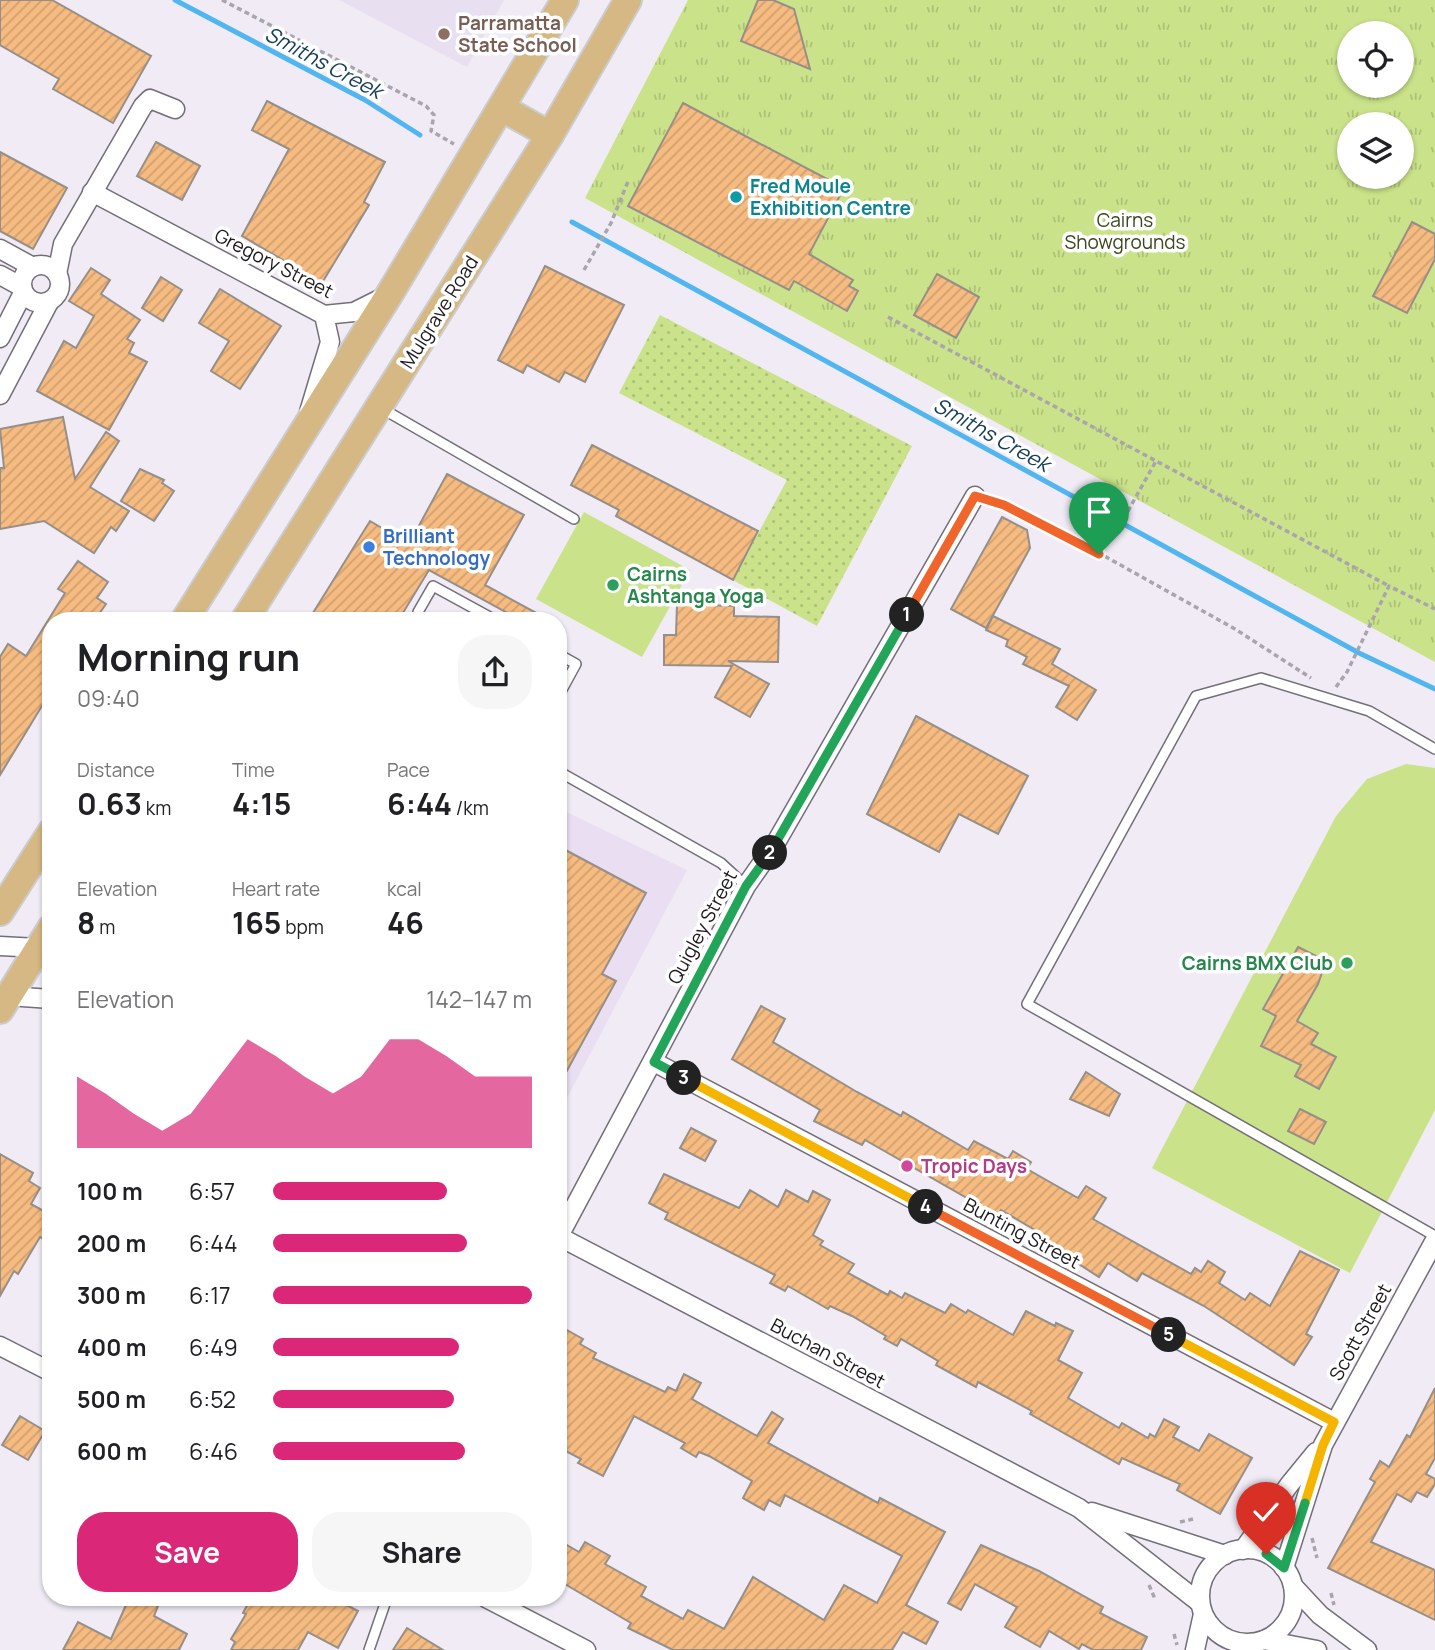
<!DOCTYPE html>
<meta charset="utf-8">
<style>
body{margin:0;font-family:Manrope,sans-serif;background:#f6f6f6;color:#202124;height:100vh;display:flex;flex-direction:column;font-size:26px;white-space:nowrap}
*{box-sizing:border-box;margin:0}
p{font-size:23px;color:#757577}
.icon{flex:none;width:38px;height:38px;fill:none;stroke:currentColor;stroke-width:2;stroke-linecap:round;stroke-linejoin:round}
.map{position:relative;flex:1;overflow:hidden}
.panel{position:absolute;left:42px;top:612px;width:525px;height:994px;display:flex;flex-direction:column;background:#fff;border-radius:28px;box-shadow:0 2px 5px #0004}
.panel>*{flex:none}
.fabs{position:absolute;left:1337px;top:21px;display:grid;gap:14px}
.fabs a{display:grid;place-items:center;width:77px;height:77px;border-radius:50%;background:#fff;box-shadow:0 2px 5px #0004;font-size:35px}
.pin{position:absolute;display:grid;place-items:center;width:60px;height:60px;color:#fff;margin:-72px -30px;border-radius:50% 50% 50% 0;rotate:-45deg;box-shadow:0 0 7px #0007}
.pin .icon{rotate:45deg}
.km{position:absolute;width:35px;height:35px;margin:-18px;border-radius:50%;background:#222;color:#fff;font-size:19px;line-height:35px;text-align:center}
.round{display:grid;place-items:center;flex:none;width:74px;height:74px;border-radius:28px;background:#f6f6f6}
.overview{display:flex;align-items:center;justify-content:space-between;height:119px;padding:0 35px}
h1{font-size:38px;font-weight:700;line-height:52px}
.figures{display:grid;grid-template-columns:repeat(3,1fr);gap:10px;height:119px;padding:7px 35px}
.figures div{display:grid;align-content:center}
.figures b{font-size:30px;font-weight:700}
.figures small{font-size:19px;font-weight:400}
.figures p{font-size:19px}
.chart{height:196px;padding:14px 35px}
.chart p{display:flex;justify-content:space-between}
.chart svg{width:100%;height:126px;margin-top:7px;fill:#db2777;opacity:.7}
.cta{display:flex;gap:14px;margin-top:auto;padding:14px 35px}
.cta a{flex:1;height:80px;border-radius:28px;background:#db2777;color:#fff;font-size:28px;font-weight:700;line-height:80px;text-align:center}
.cta a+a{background:#f6f6f6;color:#202124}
ul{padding:0 35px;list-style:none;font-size:23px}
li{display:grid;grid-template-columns:112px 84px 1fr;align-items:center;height:52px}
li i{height:18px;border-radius:9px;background:#db2777}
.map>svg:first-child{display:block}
</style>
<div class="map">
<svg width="1435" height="1650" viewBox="0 0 1435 1650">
<defs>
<pattern id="grass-dots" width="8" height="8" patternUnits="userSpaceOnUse" patternTransform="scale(1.75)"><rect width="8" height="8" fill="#cae28a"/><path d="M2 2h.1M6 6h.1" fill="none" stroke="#adc177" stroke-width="1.8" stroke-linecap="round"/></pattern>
<pattern id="park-tufts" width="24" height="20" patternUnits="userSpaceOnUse" patternTransform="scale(1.75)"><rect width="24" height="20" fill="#cae28a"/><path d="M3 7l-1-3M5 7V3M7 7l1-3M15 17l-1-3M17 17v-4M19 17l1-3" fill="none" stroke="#adc177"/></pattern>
<pattern id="building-hatch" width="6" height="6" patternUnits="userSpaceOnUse" patternTransform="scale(1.75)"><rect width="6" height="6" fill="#f5bb81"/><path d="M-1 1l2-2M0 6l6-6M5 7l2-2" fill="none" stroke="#d1a06f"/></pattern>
</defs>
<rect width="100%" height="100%" fill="#f0ebf5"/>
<polygon fill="#eadef3" points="558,808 687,870 558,1115"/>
<polygon fill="#e8dff1" points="339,0 504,0 467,67"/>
<polygon fill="url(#grass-dots)" points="660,315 912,446 817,626 733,580 787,480 619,393"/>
<path fill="url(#park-tufts)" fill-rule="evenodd" d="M688 0H1435V662L585 198ZM1349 33H1402V86H1349ZM1349 124H1402V177H1349Z"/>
<g fill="#cae28a">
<polygon points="584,512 690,570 642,657 536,599"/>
<polygon points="1406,764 1435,768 1435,1110 1350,1273 1152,1168 1336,816 1367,779"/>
</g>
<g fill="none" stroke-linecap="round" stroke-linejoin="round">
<g stroke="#51b6f0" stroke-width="5">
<polyline points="175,0 365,100 420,135"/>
<polyline points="572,222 1359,653 1435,689"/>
</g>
</g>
<g fill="url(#building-hatch)" stroke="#978f87" stroke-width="2">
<polygon points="0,0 52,0 151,56 113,123 53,89 59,79 0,45"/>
<polygon points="758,0 773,0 794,9 810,69 741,41"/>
<polygon points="267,101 385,162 364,202 369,205 322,283 242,236 289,149 252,130"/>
<polygon points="683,103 844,188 809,254 853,280 849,286 858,291 847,311 794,281 789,290 628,206"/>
<polygon points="156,142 200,166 182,200 137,176"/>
<polygon points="0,152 67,188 33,249 0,231"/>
<polygon points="1412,222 1435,234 1435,259 1407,313 1373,296"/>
<polygon points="545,266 624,305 585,382 565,372 559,382 527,365 523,373 498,360"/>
<polygon points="91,268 110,280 101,294 140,320 127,339 134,343 129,353 147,362 109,430 37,391 64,341 76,348 94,316 69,301"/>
<polygon points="937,274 979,297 956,338 914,315"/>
<polygon points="161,277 182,290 163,321 142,308"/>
<polygon points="220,289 281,326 240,389 211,371 229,341 199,323"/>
<polygon points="63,417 75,479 106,432 119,441 90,487 129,511 116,531 111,527 94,553 44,521 0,529 0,468 4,468 0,429"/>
<polygon points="592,445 758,531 733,580 616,516 619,510 571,485"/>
<polygon points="140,469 164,480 162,483 174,491 154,521 121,501"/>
<polygon points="447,474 524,515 485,585 551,621 522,621 429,570 398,621 308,621 370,521 409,544"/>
<polygon points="1002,517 1027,530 1030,548 986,628 951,609"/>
<polygon points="78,561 108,582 97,598 106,604 94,621 51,621 51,691 0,775 0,657 8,644 26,656 65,593 58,589"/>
<polygon points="677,604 734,606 734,616 779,617 778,662 728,661 769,684 750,717 715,697 732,666 664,665 664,635 676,635"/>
<polygon points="993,616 1060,649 1052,664 1096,690 1077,720 1056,707 1069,686 1023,664 1027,657 1006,646 1008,640 986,630"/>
<polygon points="916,716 1028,776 998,834 959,814 939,852 867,814"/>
<polygon points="558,846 646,893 602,974 616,981 558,1087"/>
<polygon points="1298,947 1326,961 1318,984 1297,1021 1318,1033 1311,1044 1336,1057 1319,1089 1295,1076 1301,1065 1261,1046 1276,1016 1263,1009"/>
<polygon points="761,1006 785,1019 773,1042 857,1092 901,1116 903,1112 968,1150 974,1141 1008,1159 1013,1151 1031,1162 1027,1169 1078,1198 1086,1186 1106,1198 1093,1219 1191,1274 1195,1268 1201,1272 1208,1261 1225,1272 1219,1283 1245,1300 1250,1293 1270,1306 1300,1251 1339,1270 1306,1334 1312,1337 1294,1365 1204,1306 1142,1273 1137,1281 1108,1263 1099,1277 1063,1254 1060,1259 1034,1243 1040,1233 1001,1210 995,1219 978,1208 979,1205 865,1140 862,1145 814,1121 820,1110 732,1059"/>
<polygon points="1086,1072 1120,1094 1109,1116 1070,1099"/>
<polygon points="1300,1109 1326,1122 1314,1144 1288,1131"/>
<polygon points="691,1128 716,1141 705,1161 680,1148"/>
<polygon points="0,1154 33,1173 29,1181 40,1188 31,1204 51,1215 51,1243 40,1237 18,1274 14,1271 0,1296"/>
<polygon points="664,1174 739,1208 750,1190 778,1207 786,1190 808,1202 813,1191 830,1200 813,1235 823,1241 820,1245 854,1264 848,1273 888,1295 890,1291 902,1298 905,1293 945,1313 951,1304 966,1313 968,1310 1013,1335 1026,1311 1055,1326 1056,1323 1073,1331 1058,1360 1082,1373 1068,1398 1119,1428 1122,1423 1148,1438 1150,1434 1155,1437 1164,1419 1179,1427 1173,1437 1199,1451 1209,1434 1252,1458 1220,1514 1177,1490 1180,1484 1122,1458 1119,1464 1030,1414 1032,1411 978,1382 976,1387 936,1365 938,1361 901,1339 897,1346 884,1339 886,1336 852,1316 830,1306 828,1309 788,1286 785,1291 770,1283 775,1275 665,1219 668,1213 649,1203"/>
<polygon points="558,1325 583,1339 580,1344 596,1353 593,1358 665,1392 668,1387 676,1391 684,1374 701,1383 692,1399 757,1436 772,1412 783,1419 768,1443 878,1503 880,1498 945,1532 906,1605 938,1622 926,1644 903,1632 892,1650 673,1650 628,1628 631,1623 558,1580 558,1540 579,1552 585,1542 610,1556 605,1564 646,1587 641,1596 683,1619 688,1610 724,1629 753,1577 824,1620 844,1585 877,1603 902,1556 785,1495 780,1506 769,1500 764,1510 743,1498 752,1481 709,1456 699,1452 696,1457 681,1448 685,1443 634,1416 603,1476 578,1463 581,1459 558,1447"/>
<polygon points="1435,1388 1435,1458 1426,1474 1435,1479 1435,1484 1427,1497 1417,1492 1411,1502 1397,1494 1371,1542 1435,1570 1435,1620 1328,1568 1375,1482 1370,1479 1380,1461 1389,1467 1407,1435 1410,1437"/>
<polygon points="20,1416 45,1431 28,1460 2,1445"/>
<polygon points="981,1545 1039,1571 1103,1607 1100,1613 1147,1637 1141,1650 1093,1650 1082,1644 1079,1649 1049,1631 1040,1647 1005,1627 1017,1607 975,1584 961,1610 948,1603"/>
<polygon points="129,1598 140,1598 158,1606 154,1616 187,1634 179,1650 63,1650 78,1622 111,1639"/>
<polygon points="251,1598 333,1598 358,1611 338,1648 308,1632 298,1650 231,1650 235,1642 231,1639 246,1614 243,1613"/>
<polygon points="407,1628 443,1650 393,1650"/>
</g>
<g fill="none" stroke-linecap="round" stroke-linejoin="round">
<g stroke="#736e78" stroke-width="12">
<g id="service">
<polyline points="381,408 574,519"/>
<polyline points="418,612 433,586 497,621"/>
<polyline points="558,654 576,664 558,697"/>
<polyline points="1435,749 1369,711 1261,678 1196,696 1027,1004 1435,1236"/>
<polyline points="558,771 721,863 746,886"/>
<polyline points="369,1650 387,1598"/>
</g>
</g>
<g stroke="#736e78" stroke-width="21">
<g id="minor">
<polyline points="92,192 324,315 354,312 386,296"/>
<polyline points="0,249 33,267"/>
<circle cx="41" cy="284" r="19"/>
<polyline points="57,274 63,244 143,106 150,99 175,109"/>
<polyline points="0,275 22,287"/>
<polyline points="0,338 23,293"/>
<polyline points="0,395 49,302"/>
<polyline points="309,412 330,342 324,315"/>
<polyline points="0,946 38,948 51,956"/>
<polyline points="8,996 51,999"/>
<polyline points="654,1062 1334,1422"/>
<polyline points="558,1236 1079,1508 1200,1603"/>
<polyline points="559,1236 746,886 774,846 975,496"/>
<polyline points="0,1346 51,1372"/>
<polyline points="1092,1512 1225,1555"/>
<circle cx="1247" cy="1596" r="47"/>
<polyline points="1243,1550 1289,1485 1316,1452"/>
<polyline points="1284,1568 1323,1445 1435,1240"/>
<polyline points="1293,1586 1320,1615 1367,1650"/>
<polyline points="486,1598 586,1650"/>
<polyline points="1264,1640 1317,1650"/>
<polyline points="1195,1650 1203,1614"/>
</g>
</g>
<g stroke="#cdcccd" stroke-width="30">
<g id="primary">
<polyline points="502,108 550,135"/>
<polyline points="184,621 389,295 565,0"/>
<polyline points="244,621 550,135 628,0"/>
<polyline points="0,912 51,832"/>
<polyline points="0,1010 51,928"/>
</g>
</g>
<g stroke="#a9a5ad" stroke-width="3.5" stroke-dasharray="5 3.5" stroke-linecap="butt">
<polyline points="222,0 426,106 434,115 431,131 454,144"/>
<polyline points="584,270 611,223 629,179"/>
<polyline points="888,317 1389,586"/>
<polyline points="990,501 1099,553 1235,629 1311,678"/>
<polyline points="1099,553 1114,536 1156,461"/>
<polyline points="1336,687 1347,672 1389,586 1435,609"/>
<polyline points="1240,1499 1262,1493"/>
<polyline points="1180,1522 1193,1519"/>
<polyline points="1312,1538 1317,1558"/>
<polyline points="1149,1585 1155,1599"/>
<polyline points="1331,1593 1334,1605"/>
<polyline points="1174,1634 1177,1645"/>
</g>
<use href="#service" stroke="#fff" stroke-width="9"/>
<use href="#minor" stroke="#fff" stroke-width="18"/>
<use href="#primary" stroke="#d5b883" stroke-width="26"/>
</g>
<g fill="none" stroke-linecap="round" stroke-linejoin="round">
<g stroke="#fff" stroke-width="14">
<polyline id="split-1" points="907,615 975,496 1004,505 1099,554"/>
</g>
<g stroke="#fff" stroke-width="14">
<polyline id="split-2" points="770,853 907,615"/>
</g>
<g stroke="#fff" stroke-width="14">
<polyline id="split-3" points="684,1078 654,1062 746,886 770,853"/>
</g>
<g stroke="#fff" stroke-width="14">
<polyline id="split-4" points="684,1078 926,1207"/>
</g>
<g stroke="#fff" stroke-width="14">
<polyline id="split-5" points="926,1207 1169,1335"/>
</g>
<g stroke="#fff" stroke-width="14">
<polyline id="split-6" points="1169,1335 1334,1422 1323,1445 1305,1503"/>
</g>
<g stroke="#fff" stroke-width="14">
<polyline id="split-7" points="1266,1554 1284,1568 1305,1503"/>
</g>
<use href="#split-1" stroke="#f0652b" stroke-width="9"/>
<use href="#split-2" stroke="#22a559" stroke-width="9"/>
<use href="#split-3" stroke="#22a559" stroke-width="9"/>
<use href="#split-4" stroke="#f5b400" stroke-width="9"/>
<use href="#split-5" stroke="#f0652b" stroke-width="9"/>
<use href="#split-6" stroke="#f5b400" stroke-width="9"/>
<use href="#split-7" stroke="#22a559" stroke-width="9"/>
</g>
<circle fill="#8d6e63" stroke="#fff" stroke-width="2.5" cx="444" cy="34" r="7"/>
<circle fill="#0f9aa8" stroke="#fff" stroke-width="2.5" cx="736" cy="197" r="7"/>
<circle fill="#3f7fe0" stroke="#fff" stroke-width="2.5" cx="369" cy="547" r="7"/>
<g fill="#2e9e5b" stroke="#fff" stroke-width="2.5">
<circle cx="613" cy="585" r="7"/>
<circle cx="1347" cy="963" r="7"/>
</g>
<circle fill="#d1479c" stroke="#fff" stroke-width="2.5" cx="907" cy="1166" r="7"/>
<g text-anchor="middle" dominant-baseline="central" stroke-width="7" stroke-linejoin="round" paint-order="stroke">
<g font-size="19" font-weight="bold" fill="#785e54" stroke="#fff" text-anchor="start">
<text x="458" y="23">Parramatta<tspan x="458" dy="22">State School</tspan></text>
</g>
<g font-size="19" font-weight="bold" fill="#0d838f" stroke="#fff" text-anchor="start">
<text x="750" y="186">Fred Moule<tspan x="750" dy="22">Exhibition Centre</tspan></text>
</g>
<g font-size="19" fill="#3b451e" stroke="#fff">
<text x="1125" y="220">Cairns<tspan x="1125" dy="22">Showgrounds</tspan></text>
</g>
<g font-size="19" fill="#1b191d" stroke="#fff">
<text transform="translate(274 263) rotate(27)">Gregory Street</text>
<text transform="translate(439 312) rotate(-58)">Mulgrave Road</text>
<text transform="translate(702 927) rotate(-62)">Quigley Street</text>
<text transform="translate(1022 1233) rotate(28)">Bunting Street</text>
<text transform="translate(1360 1332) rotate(-61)">Scott Street</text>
<text transform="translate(828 1353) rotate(28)">Buchan Street</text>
</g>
<g font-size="19" font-weight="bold" fill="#366cbe" stroke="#fff" text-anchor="start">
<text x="383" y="536">Brilliant<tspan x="383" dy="22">Technology</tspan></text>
</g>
<g font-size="19" font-weight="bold" fill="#27864d" stroke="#fff" text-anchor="start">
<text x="627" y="574">Cairns<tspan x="627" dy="22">Ashtanga Yoga</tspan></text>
<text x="1333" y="963" text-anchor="end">Cairns BMX Club</text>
</g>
<g font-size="19" font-weight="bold" fill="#b23c85" stroke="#fff" text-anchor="start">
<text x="921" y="1166">Tropic Days</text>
</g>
<g font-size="21" font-style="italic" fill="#143e56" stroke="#fff">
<text transform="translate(324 62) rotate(28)">Smiths Creek</text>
<text transform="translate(992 434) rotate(29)">Smiths Creek</text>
</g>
</g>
</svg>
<div class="fabs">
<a><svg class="icon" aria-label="locate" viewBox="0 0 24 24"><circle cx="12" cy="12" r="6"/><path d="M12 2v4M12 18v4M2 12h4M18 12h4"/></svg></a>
<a><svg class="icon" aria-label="layers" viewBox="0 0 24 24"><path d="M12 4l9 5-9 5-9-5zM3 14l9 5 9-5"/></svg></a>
</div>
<div class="pin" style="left:1099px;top:554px;background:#1e9e55"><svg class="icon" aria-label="arrive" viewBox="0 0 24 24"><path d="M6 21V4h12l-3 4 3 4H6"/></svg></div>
<div class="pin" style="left:1266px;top:1554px;background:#d93025"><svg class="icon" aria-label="check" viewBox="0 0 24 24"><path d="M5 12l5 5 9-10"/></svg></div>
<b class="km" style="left:907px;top:615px">1</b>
<b class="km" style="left:770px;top:853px">2</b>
<b class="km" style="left:684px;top:1078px">3</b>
<b class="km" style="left:926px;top:1207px">4</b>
<b class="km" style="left:1169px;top:1335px">5</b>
<section class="panel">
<div class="overview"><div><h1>Morning run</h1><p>09:40</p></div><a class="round"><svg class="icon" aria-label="share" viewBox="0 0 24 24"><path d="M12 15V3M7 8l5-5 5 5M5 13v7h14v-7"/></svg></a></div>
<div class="figures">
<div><p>Distance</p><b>0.63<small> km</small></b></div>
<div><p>Time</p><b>4:15</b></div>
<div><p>Pace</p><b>6:44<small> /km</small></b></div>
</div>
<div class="figures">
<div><p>Elevation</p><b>8<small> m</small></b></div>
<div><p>Heart rate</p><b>165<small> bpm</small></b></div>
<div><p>kcal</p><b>46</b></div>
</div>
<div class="chart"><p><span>Elevation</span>142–147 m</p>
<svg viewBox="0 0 160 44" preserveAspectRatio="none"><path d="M0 44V19L10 25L20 32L30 38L40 32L50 19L60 6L70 12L80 19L90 25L100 19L110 6L120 6L130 12L140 19L150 19L160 19V44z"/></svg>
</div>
<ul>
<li><b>100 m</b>6:57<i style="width:67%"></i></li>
<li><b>200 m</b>6:44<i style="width:75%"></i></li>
<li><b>300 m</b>6:17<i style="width:100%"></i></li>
<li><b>400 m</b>6:49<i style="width:72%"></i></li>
<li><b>500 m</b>6:52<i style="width:70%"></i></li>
<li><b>600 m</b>6:46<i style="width:74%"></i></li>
</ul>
<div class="cta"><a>Save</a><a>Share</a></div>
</section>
</div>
